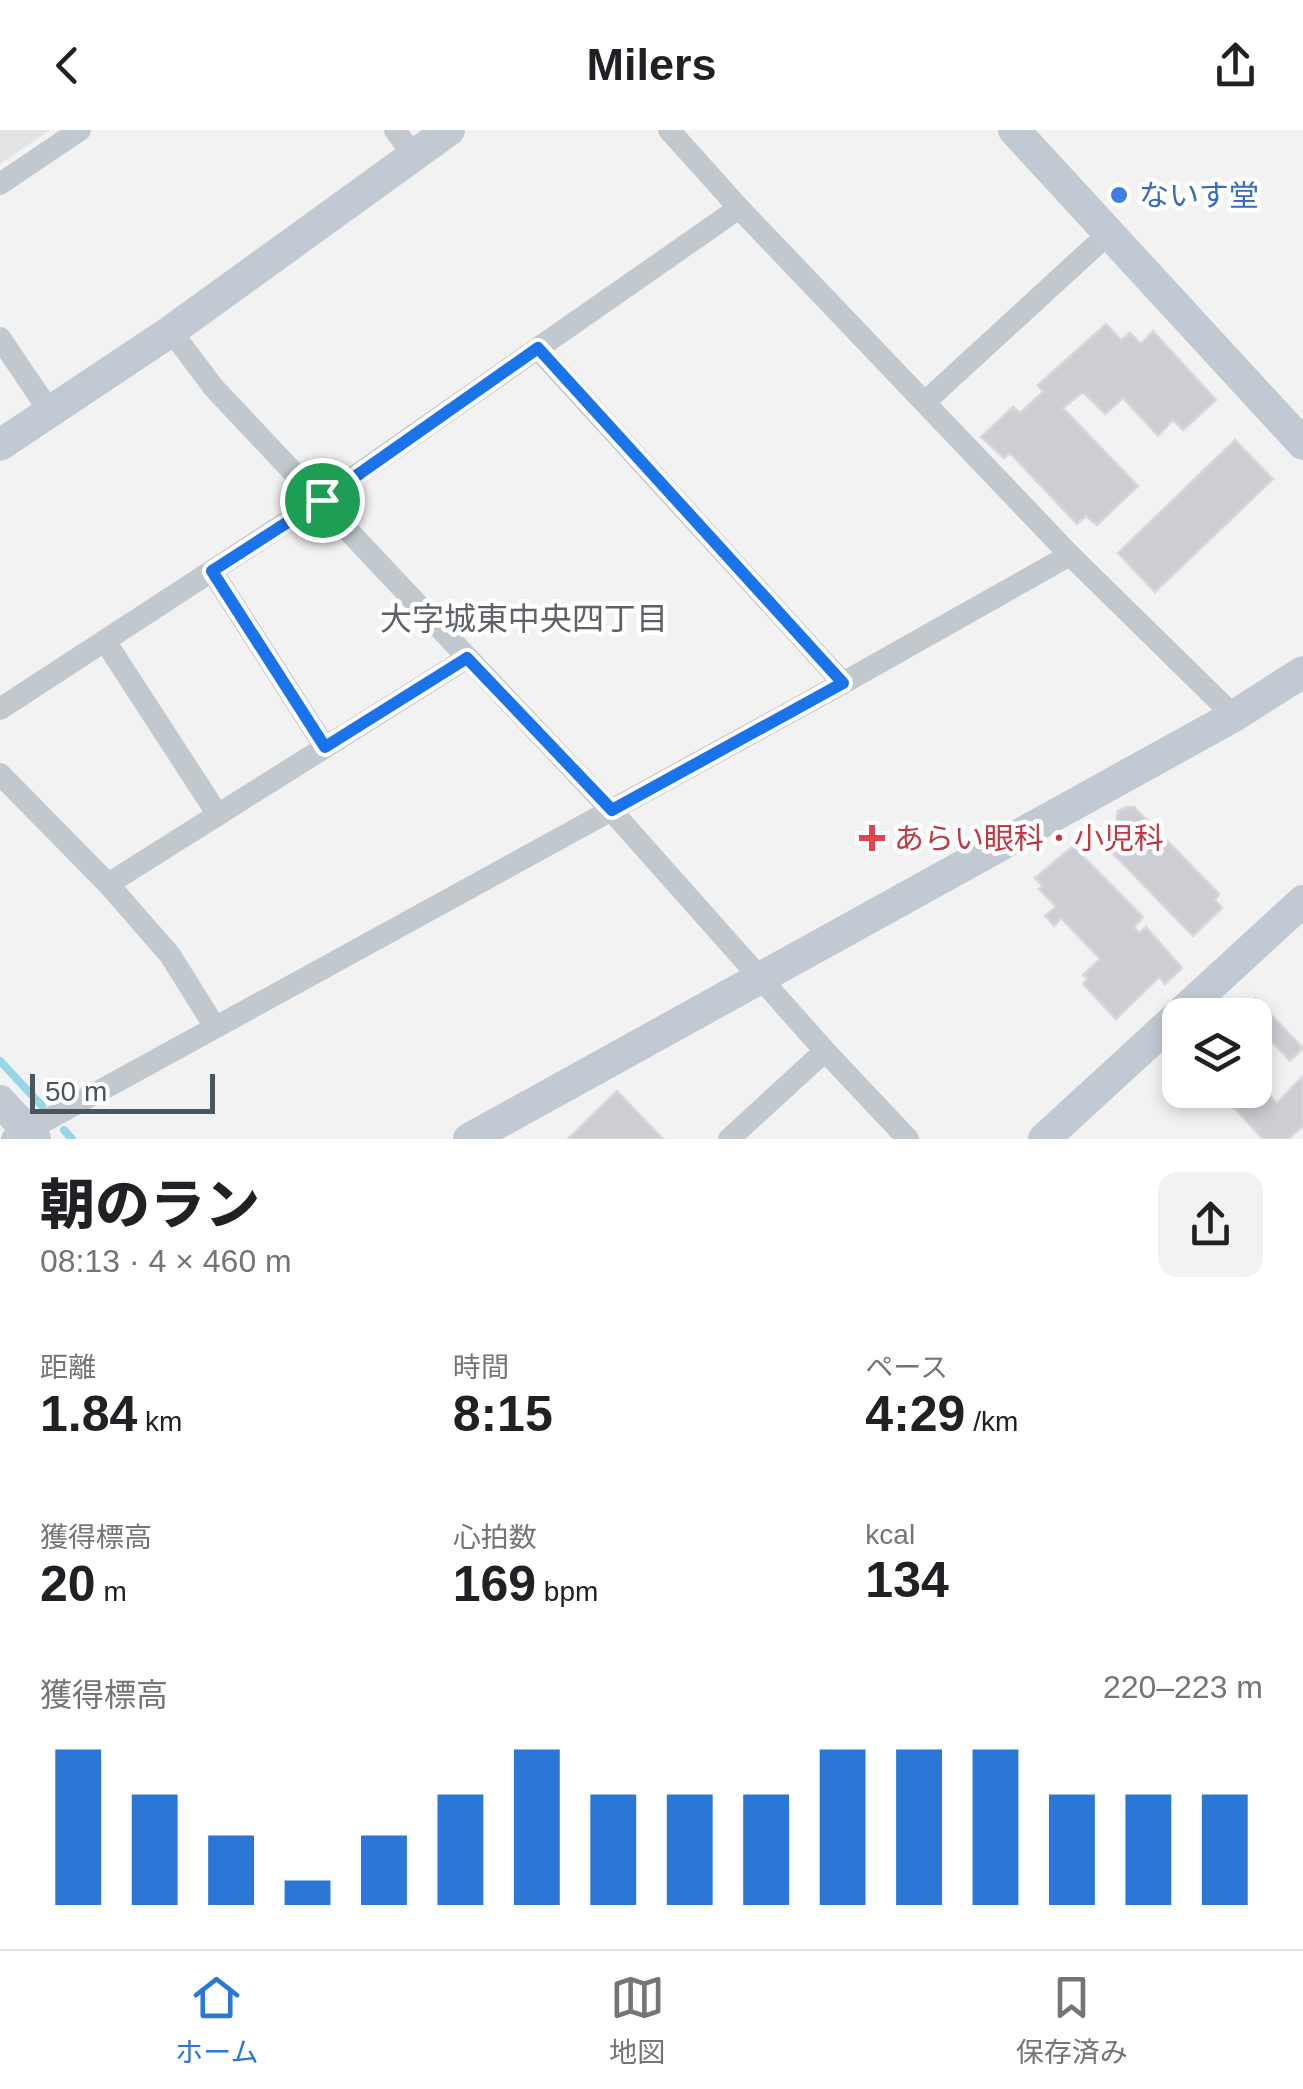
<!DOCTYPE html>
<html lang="ja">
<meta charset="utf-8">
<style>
body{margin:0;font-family:Arial,"Noto Sans JP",sans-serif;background:#f2f2f2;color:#202124;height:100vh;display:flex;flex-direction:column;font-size:38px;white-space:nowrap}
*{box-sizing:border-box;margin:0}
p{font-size:32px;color:#757577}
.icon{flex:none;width:55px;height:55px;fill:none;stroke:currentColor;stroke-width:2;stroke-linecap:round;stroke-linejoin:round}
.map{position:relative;height:1009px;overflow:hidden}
.details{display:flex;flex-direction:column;background:#fff;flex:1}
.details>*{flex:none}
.fabs{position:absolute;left:1162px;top:868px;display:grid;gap:20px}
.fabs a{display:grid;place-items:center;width:110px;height:110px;border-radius:20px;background:#fff;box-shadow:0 5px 15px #0003;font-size:50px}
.scale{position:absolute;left:30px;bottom:25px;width:185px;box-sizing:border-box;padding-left:10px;border:5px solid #4b555d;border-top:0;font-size:28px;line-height:35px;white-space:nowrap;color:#4b555d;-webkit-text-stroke:8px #fff;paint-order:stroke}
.pin{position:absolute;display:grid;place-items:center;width:85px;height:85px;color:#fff;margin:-42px;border:5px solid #fff;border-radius:50%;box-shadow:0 2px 10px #0007}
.round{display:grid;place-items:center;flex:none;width:105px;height:105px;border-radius:20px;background:#f2f2f2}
.headline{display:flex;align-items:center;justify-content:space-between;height:170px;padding:0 40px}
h1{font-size:55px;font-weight:800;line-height:75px}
.stats{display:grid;grid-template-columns:repeat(3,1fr);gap:15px;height:170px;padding:10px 40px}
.stats div{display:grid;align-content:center}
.stats b{font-size:50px;font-weight:800}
.stats small{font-size:28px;font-weight:400}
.stats p{font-size:28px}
.chart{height:280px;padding:20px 40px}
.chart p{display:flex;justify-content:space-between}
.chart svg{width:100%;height:180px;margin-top:10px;stroke:#2a77d5;stroke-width:6}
header{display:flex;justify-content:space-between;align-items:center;height:130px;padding:0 40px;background:#fff;font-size:45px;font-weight:800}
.dock{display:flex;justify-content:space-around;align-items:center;height:140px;border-top:2px solid #e0e0e0;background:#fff;font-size:28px;color:#757577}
.dock a{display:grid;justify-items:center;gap:5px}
.dock .on{color:#2a77d5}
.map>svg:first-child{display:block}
</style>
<header><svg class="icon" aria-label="back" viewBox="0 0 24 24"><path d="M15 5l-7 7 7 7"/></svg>Milers<svg class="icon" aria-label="share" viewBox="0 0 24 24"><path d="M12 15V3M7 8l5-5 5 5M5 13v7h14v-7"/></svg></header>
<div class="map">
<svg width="1303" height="1009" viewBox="0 0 1303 1009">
<rect width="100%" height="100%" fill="#f3f2f2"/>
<polygon fill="#e4e3e3" points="0,0 50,0 0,34"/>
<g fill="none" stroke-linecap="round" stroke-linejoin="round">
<g stroke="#96d6e5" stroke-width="8">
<polyline points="0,931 42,976"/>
<polyline points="64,1000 72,1009"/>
</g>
</g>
<g fill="#ccced3" stroke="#d6d8dc" stroke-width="2.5">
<polygon points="1106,194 1121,210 1130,203 1141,214 1153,201 1216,270 1183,300 1173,290 1158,306 1123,268 1105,284 1083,262 1063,278 1138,356 1097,395 1086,386 1077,394 1010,323 1004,328 981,307 1013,277 1020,283 1043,262 1038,255"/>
<polygon points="1235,310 1273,349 1155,462 1118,423"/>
<polygon points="1127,677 1134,677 1219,764 1215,770 1222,778 1193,806 1099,709 1110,699 1115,701 1118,681"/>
<polygon points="1073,716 1143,787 1134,797 1139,803 1146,797 1182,838 1165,854 1159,847 1116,889 1083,854 1088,848 1083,845 1100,829 1061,788 1054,796 1045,786 1056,777 1039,759 1043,756 1035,748"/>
<polygon points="1255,868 1303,918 1290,931 1270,910 1255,924 1255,885 1237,885"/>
<polygon points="1303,946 1303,996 1288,1009 1263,1009 1217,960 1255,960 1255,950 1277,973"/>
<polygon points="617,961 663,1009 568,1009"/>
</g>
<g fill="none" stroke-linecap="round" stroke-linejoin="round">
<g stroke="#c1c9ce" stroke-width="22">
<polyline points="395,0 413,25"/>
<polyline points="669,0 739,78 1070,425 1234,586"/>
<polyline points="0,54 80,0"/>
<polyline points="171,201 214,258 611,680 825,921 908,1009"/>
<polyline points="0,208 50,282"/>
<polyline points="538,219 843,553"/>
<polyline points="925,272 1108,104"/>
<polyline points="212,441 325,617"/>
<polyline points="105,511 218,685"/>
<polyline points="0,579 322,369 739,78"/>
<polyline points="0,644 108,754 170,825 215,897"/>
<polyline points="108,754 467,528"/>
<polyline points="12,1009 843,553 1070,425"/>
<polyline points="729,1009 825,921"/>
</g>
<g stroke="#c1cad3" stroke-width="32">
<polyline points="1014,0 1303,314"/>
<polyline points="0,315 171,201 449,0"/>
<polyline points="0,971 35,1009"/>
<polyline points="469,1009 1234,586 1303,542"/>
<polyline points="1044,1009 1303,771"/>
</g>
</g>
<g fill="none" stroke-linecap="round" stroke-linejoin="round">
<g stroke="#fff" stroke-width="20">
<polygon id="route" points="538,218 843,553 612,680 467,528 325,617 212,441 322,370"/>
</g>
<use href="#route" stroke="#1a73e8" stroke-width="12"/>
</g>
<circle fill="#3f7fe0" stroke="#fff" stroke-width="4" cx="1119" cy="65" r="10"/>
<path fill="#e0444e" stroke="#fff" stroke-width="4" d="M867 693h10v10h10v10h-10v10h-10v-10h-10v-10h10z"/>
<g text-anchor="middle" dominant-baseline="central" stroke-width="9" stroke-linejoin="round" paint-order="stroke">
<g font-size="30" fill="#366cbe" stroke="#fff" text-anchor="start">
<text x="1139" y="65">ないす堂</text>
</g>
<g font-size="30" fill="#be3a42" stroke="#fff" text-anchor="start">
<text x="894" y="708">あらい眼科・小児科</text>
</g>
<g font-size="32" fill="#5e6266" stroke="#fff">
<text x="524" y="489">大字城東中央四丁目</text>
</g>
</g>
</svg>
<div class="fabs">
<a><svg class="icon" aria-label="layers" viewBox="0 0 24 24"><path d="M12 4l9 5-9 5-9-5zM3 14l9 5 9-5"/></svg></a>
</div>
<div class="scale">50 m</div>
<div class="pin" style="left:322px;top:370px;background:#1e9e55"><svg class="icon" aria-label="arrive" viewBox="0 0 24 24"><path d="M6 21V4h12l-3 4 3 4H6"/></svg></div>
</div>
<section class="details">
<div class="headline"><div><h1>朝のラン</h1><p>08:13 · 4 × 460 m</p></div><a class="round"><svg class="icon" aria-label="share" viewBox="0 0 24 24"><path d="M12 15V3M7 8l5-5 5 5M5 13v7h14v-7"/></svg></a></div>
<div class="stats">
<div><p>距離</p><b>1.84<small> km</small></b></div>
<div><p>時間</p><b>8:15</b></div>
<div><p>ペース</p><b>4:29<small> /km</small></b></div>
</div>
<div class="stats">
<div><p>獲得標高</p><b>20<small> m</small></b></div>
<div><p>心拍数</p><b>169<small> bpm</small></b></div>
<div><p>kcal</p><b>134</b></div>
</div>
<div class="chart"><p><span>獲得標高</span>220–223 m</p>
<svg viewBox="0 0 160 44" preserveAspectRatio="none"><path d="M5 44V6M15 44V17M25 44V27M35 44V38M45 44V27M55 44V17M65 44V6M75 44V17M85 44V17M95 44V17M105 44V6M115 44V6M125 44V6M135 44V17M145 44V17M155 44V17"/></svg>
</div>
</section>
<nav class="dock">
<a class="on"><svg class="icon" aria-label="home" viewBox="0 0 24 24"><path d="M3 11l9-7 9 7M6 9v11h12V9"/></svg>ホーム</a>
<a><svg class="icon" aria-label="map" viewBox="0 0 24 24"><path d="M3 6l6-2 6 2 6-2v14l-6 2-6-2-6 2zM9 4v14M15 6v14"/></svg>地図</a>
<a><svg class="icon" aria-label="saved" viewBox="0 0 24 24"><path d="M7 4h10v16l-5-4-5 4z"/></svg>保存済み</a>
</nav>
